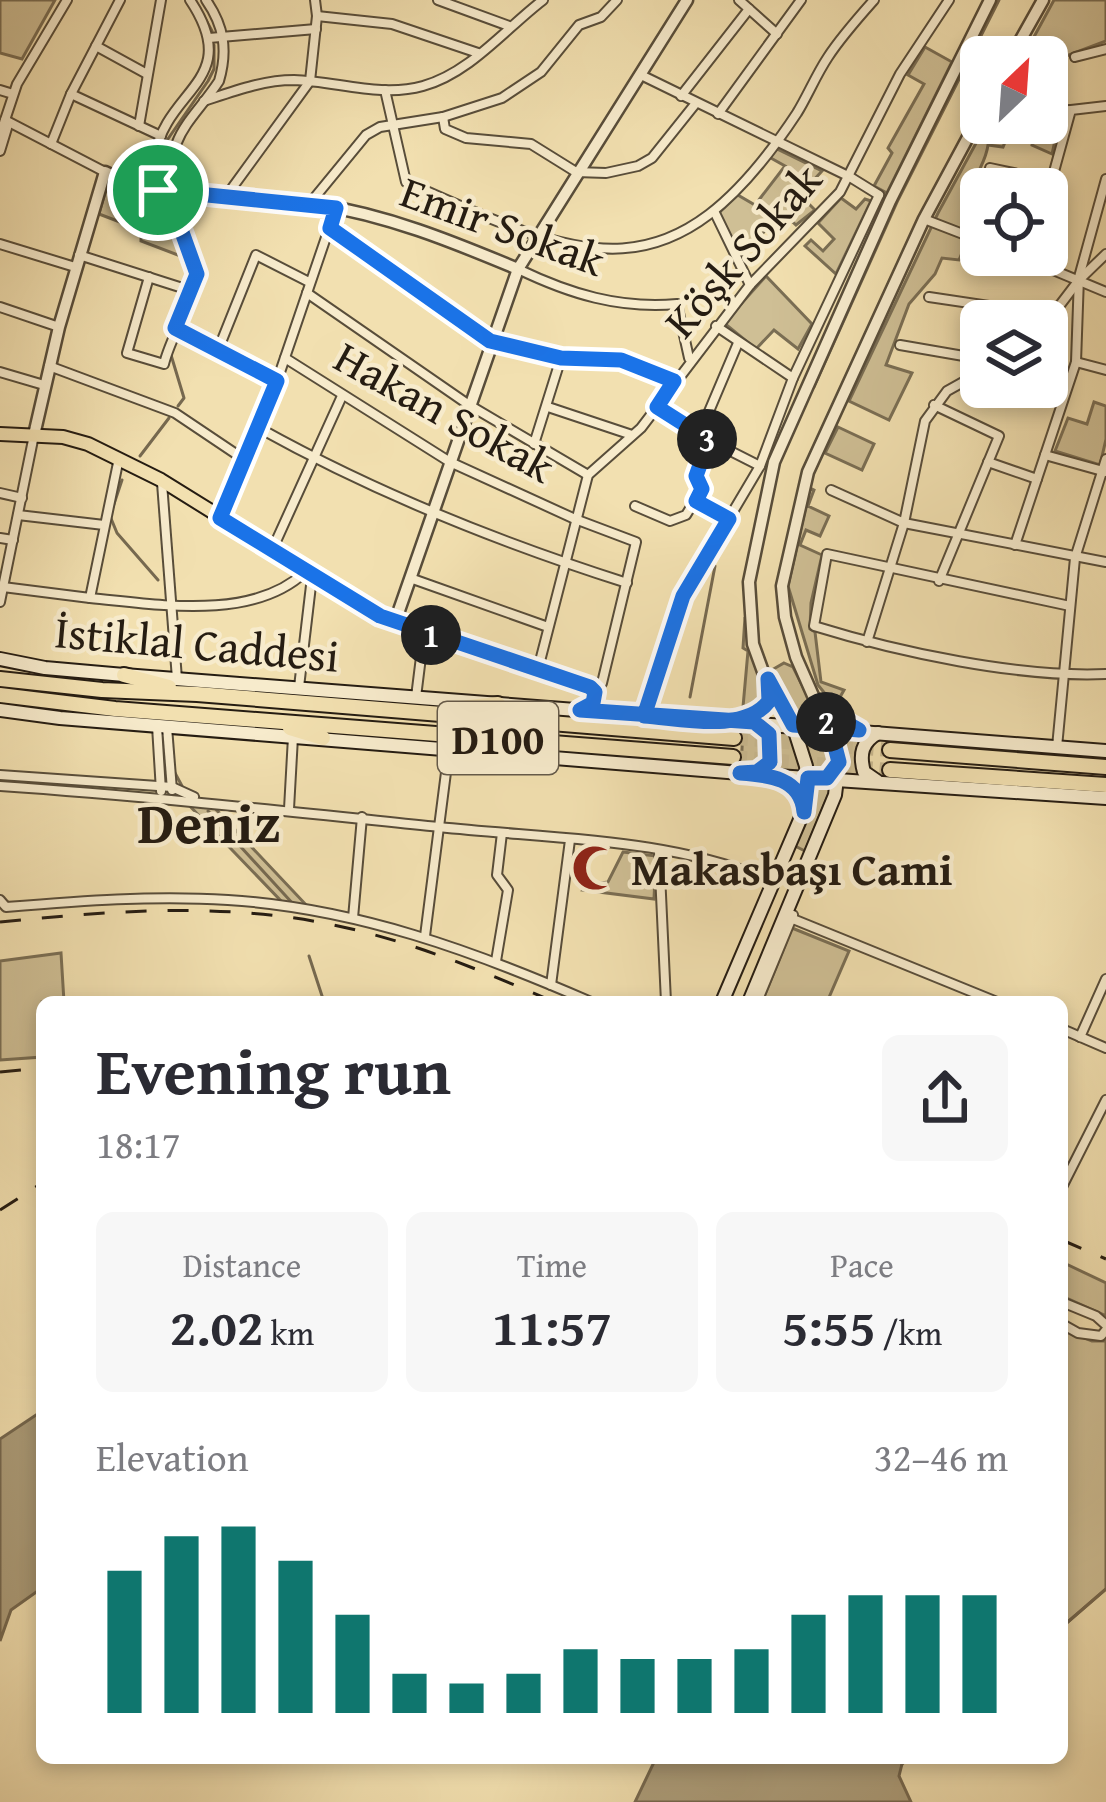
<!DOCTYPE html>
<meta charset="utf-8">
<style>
body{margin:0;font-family:"Gentium Book Plus",serif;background:#f7f7f7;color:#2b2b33;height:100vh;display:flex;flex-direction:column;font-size:45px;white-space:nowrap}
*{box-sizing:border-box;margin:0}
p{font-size:39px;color:#7c7c81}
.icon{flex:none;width:66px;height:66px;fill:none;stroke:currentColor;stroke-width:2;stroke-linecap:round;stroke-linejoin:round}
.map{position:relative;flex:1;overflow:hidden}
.sheet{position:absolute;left:36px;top:996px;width:1032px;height:768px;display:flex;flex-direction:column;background:#fff;border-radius:18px;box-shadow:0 6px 18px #0003}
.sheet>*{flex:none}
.needle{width:78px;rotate:25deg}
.controls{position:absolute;left:960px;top:36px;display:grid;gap:24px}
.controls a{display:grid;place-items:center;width:108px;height:108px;border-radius:18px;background:#fff;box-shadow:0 6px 18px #0003;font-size:60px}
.pin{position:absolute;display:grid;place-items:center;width:102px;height:102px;color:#fff;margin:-51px;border:6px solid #fff;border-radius:50%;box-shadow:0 3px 12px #0007}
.km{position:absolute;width:60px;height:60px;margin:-30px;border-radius:50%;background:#222;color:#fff;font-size:33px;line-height:60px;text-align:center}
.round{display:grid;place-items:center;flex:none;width:126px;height:126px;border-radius:18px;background:#f7f7f7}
.summary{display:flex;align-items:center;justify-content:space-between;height:204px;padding:0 60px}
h1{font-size:66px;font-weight:800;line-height:90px}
.metrics{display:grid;grid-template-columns:repeat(3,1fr);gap:18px;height:204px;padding:12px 60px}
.metrics div{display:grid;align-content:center;border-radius:18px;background:#f7f7f7;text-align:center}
.metrics b{font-size:51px;font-weight:800}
.metrics small{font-size:33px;font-weight:400}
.metrics p{font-size:33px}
.chart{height:336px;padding:24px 60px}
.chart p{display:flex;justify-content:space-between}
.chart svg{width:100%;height:216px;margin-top:12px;stroke:#0f766e;stroke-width:6}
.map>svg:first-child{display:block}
</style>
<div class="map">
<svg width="1106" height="1802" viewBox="0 0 1106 1802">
<rect width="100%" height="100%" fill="#f2e0b0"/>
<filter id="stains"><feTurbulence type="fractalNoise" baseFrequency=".00167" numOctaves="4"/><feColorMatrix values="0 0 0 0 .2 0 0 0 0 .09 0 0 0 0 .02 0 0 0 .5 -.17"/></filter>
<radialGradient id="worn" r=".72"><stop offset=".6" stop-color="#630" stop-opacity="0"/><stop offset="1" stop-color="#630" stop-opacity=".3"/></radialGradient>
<g fill="#cfbf95" stroke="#7a6e54" stroke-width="3">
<polygon points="0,0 55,0 22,59 0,53"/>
<polygon points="1054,0 1106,0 1106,41 1066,56 1047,75 1047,57 1023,57"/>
<polygon points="925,47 952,62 887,193 874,186 892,153 888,148 924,84 908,75"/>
<polygon points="1047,117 1060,118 1052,154 1032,145 1036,123 1047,123"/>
<path d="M987 123H1013L1003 147 988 145C986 161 977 171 973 187L982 189 981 208 959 260 942 258 935 274 909 304 886 365 912 373 889 420 849 401 938 213Z"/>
<polygon points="777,149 822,171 800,195 815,210 796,225 782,212 740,258 719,213 736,194 755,205 785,166 769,157"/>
<polygon points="110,189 157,201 183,257 141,241 141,230 99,214 105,192"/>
<polygon points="841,198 856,209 865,199 871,201 836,274 805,246 811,240 823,251 834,239 818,223"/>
<polygon points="766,276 812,324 798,349 774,330 756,349 724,323"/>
<polygon points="1094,402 1106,406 1106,439 1100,465 1055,451 1068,418 1087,424"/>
<polygon points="838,427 874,444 862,470 825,453"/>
<polygon points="810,488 814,490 808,506 829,516 820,536 806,530 800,545 822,555 811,603 810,629 815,632 821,682 844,690 835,706 818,685 788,586"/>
<polygon points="745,617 750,646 767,692 762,707 737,716 743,707 748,651 743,648"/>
<polygon points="784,663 793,667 821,723 796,722 770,671"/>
<polygon points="765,726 792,728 803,774 765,772"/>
<polygon points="805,729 824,734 832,741 835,767 829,775 810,769 801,734"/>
<polygon points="743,730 757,732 765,741 763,763 754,768 741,767"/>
<polygon points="834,731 868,734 866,777 841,776"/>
<polygon points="812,779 834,781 805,851 795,846"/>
<polygon points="185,801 210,803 310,909 285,905"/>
<polygon points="623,852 656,856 654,899 583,890 587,885 608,882"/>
<polygon points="792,928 849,951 827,1002 762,1002"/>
<polygon points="61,953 64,1002 42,1002 42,1057 0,1060 0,961"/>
<polygon points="1062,1262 1106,1283 1106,1316 1062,1296"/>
<polygon points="1062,1329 1092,1341 1106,1341 1106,1589 1062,1627"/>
</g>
<g fill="#ac9d7a" stroke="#766950" stroke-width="3">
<polygon points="42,1411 42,1588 11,1610 0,1641 0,1439"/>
<polygon points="656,1758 897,1758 902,1764 899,1776 911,1802 635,1802"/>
</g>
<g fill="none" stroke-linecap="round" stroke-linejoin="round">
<g stroke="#766950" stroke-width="3">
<polyline points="195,0 212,31"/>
<polyline points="160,177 161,149 208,81 214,69 214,45"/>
<polyline points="169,197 182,223"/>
<polyline points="199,284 203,273 200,264"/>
<polyline points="171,355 184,398 178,406"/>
<polyline points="814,387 898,200 999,0"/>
<polyline points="140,456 169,418"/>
<polyline points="122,480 110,516 117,533 158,580"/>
<polyline points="690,697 715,566"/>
<polyline points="175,773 182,786"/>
<polyline points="208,811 295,906"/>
<polyline points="309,956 324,1002"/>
<polyline points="1062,1627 1106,1589"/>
<polyline points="902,1764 909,1758"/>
</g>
<g stroke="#c9b990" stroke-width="14" stroke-dasharray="14 7" stroke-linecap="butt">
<polyline points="734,738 890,750"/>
<polyline points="733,757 890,770"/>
</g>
<g stroke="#584d3a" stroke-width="12">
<g id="minor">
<polyline points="438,0 509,26"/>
<polyline points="739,0 777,34"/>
<polyline points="317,16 392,24 478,53"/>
<polyline points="209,38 316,29"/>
<polyline points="96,46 147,74"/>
<polyline points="1075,57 1106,49"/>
<polyline points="641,75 850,177 879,195"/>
<polyline points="0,90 13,94"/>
<path d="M385 90 406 182C586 263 673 301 797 113 808 95 816 75 828 57 841 37 858 18 874 0"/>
<polyline points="71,94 161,136"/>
<polyline points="681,96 749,9"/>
<path d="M204 101C234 91 263 80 294 80 336 81 381 98 423 86 470 73 505 29 543 0"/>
<polyline points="1047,111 1071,110"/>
<polyline points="718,114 801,0"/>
<polyline points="443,117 445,129 466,138 531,144 576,172 606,173 638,166 652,158 696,103"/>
<polyline points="5,120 105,172"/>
<polyline points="139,126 161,0"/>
<polyline points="0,135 17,84 67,0"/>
<polyline points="51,144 71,94 120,0"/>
<polyline points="0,151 7,128"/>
<polyline points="990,168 1051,181"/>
<path d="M176 190C163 137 192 122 219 81 228 50 224 26 206 0"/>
<polyline points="227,195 310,81 317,16 315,0"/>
<polyline points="1047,197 1071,110 1106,106"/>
<polyline points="311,202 366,135 380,127 443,117 502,98 541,72 579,25 601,17 617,0"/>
<polyline points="715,213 750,285"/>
<polyline points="924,219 981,241"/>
<polyline points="330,228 490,341 561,358 621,360 674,381"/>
<polyline points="0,244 75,267"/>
<polyline points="79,255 192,291"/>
<polyline points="1017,255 1106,292"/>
<path d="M518 269C570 294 619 309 677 304L689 358"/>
<path d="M149 277 127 353 164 364C171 335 194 301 197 277 202 235 148 201 155 156 166 88 244 81 190 0"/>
<polyline points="307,293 469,405 588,475"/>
<polyline points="929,297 1023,311 1043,321"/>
<polyline points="0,307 59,327"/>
<polyline points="1047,322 1079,280 1106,254"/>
<polyline points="716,326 793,378"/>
<polyline points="175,328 277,381"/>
<polyline points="900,345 981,359"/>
<polyline points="218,350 256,255 309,282"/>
<polyline points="285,358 450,462 575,519 636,542 602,683 595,692"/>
<polyline points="1076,362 1106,370"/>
<polyline points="49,366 175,413 245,460"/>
<polyline points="0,372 44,385"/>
<polyline points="934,405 999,436 939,581"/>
<polyline points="548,407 632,435"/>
<polyline points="657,407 687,429 760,466"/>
<path d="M259 428C374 492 501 543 627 583"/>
<polyline points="699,435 738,343"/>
<polyline points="534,444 561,358"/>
<polyline points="1045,455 1106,472"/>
<polyline points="988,462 1037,479"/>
<polyline points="162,483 177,679"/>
<polyline points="831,490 904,523 1106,562"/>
<polyline points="0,493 22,498"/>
<polyline points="696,501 729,519"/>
<polyline points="635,506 670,521 686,515 702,489 696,476 709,440"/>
<polyline points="18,515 104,525"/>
<polyline points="221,517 277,381 336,208"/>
<polyline points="0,538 13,540"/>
<polyline points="1015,545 1076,362 1079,277 1106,179"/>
<polyline points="273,548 342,396"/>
<polyline points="410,578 548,627"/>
<polyline points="3,587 90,598 119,458"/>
<path d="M90 598C155 604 252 622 305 572"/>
<polyline points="0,602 34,435"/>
<path d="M1070 606 827 554 814 626C898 652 1019 678 1106 674"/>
<polyline points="867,642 904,523 925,421 947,391 981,372"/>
<polyline points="538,669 588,475 641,428 750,285 840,192 900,74 949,0"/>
<polyline points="299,687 312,577"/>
<polyline points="416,697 424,633"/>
<polyline points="644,714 683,596 760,466 793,378 879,195"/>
<polyline points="157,726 161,791"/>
<polyline points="167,727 172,790"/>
<polyline points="1057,747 1075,558 1106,459"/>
<polyline points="0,775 172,787 194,797"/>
<path d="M0 786C147 796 293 812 439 827 549 839 671 837 774 882"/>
<polyline points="289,809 293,737"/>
<polyline points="659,852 666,1002"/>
<path d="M0 900 6 907C80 901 154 895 228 900 356 908 474 951 591 1002"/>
<polyline points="353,918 362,817"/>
<polyline points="793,919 997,1002"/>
<polyline points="425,936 449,749"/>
<polyline points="496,961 508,890 497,875 502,833"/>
<polyline points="551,985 570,840"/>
<polyline points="757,1002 793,915"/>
<polyline points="1062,1029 1106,1048"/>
<polyline points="1080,1037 1106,979"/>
<polyline points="1062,1187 1106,1100"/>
<polyline points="1062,1302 1096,1316 1106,1325"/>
<polyline points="1062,1324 1078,1333 1101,1336 1106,1330"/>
</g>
</g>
<g stroke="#584d3a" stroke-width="15">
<g id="tertiary">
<polyline points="1011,57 1043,0"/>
<path d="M34 435 59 327 105 172C167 203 247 195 315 204 387 215 451 241 518 269"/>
<polyline points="395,622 518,269 687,0"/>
<polyline points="772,687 793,725"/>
<polyline points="734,720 761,711 769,701 770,691 753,644 749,582 774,462 890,201 990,0"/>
<polyline points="855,728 818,707 796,657 785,617 782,586 808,472 924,219 981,113"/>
</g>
</g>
<g stroke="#251c12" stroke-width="16">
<g id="secondary">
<polyline points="0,659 45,668 124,675 1106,751"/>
<polyline points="0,710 60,718 777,776 1106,798"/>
<polyline points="754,772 767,767 771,754 769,734 757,724"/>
<polyline points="777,778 799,795 804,813"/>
<path d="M877 781 864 772C859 754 862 742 878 733"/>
<polyline points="722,1002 808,801 806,766 793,725"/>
<polyline points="749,1002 835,795 839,762 829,727"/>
</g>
</g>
<g stroke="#251c12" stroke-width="16">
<polyline id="primary" points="0,434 63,437 88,444 161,480 380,616 590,687 595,696 592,705"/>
</g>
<g stroke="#251c12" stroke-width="18">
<g id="trunk">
<polyline points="124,675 169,687"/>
<polyline points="0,679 102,690 197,694 734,738"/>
<polyline points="0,695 115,709 733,757"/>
<polyline points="450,709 498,704"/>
<polyline points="290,728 323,738"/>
<polyline points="890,750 1106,767"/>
<polyline points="890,770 1106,785"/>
</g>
</g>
<use href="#minor" stroke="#f7ebcc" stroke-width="8"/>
<use href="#tertiary" stroke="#f7ebcc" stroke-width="10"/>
<use href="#secondary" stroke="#f7ebcc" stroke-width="12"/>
<use href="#primary" stroke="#f2e0b0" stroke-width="12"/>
<use href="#trunk" stroke="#f2e0b0" stroke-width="14"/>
<g stroke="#251c12" stroke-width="3" stroke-dasharray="21 21" stroke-linecap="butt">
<path d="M0 922C110 911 220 902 329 924 408 940 481 970 554 1002"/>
<polyline points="0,1072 42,1068"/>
<polyline points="0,1210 42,1183"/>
<polyline points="1062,1240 1106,1259"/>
</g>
</g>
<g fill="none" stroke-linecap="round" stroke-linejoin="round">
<g stroke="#fff" stroke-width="24">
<path id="route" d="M158 190 178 221 197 274 175 328 277 381 220 518 380 616 590 687 595 692 593 703 580 710 754 722 769 734 770 762 757 772 740 773C769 775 801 778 804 812L808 778H827L839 762 832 735C829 726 823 717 818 707L859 730 835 728C821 727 807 726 793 725L768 679 769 701C745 734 679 718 644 716L683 596 729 519 696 501 702 489 696 476 709 440 657 407 674 381 621 360 561 358 490 341 330 228 336 208 158 190"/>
</g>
<use href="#route" stroke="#1a73e8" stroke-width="15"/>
</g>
<defs>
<g id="mosque-bare" transform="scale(3.6)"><path d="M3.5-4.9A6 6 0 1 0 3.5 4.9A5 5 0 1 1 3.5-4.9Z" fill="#8f2418" stroke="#f7ebcc" stroke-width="2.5" paint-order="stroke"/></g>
</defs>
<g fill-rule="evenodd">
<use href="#mosque-bare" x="595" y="868"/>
</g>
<g text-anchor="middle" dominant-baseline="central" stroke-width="9" stroke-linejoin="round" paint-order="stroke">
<rect fill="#f7ebcc" stroke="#645a4a" stroke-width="3" x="438" y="702" width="120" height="72" rx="9"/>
<g font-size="42" font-weight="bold" fill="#251c12">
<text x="498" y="738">D100</text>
</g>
<g font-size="45" fill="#251c12" stroke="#f7ebcc">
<text transform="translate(503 225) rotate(20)">Emir Sokak</text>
<text transform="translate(742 250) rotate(-49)">Köşk Sokak</text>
<text transform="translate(445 411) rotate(29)">Hakan Sokak</text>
<text transform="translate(197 643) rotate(5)">İstiklal Caddesi</text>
</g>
<g font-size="45" font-weight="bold" fill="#251c12" stroke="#f7ebcc" text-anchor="start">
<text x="631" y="868">Makasbaşı Cami</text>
</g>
<g font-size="57" font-weight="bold" fill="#251c12" stroke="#f7ebcc">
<text x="209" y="822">Deniz</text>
</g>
</g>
<rect width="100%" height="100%" filter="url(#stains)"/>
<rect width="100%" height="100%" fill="url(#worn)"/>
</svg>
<div class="controls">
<a><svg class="needle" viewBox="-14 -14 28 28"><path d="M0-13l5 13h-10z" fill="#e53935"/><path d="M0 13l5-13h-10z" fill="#7c7c81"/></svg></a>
<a><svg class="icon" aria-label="locate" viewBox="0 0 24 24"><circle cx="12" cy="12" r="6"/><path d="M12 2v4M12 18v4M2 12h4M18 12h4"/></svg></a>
<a><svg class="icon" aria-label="layers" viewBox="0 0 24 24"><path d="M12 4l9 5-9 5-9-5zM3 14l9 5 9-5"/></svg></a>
</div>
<div class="pin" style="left:158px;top:190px;background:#1e9e55"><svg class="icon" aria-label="arrive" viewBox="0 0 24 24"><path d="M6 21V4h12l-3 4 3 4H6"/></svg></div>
<b class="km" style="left:431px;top:635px">1</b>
<b class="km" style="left:826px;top:722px">2</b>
<b class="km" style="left:707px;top:439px">3</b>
<section class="sheet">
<div class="summary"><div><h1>Evening run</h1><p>18:17</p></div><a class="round"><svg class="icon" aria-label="share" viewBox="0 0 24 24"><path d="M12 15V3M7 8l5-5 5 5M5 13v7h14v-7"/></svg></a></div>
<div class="metrics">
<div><p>Distance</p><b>2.02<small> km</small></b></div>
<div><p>Time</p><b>11:57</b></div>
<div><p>Pace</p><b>5:55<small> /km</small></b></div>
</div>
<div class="chart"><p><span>Elevation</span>32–46 m</p>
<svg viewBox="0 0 160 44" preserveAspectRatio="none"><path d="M5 44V15M15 44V8M25 44V6M35 44V13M45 44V24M55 44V36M65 44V38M75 44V36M85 44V31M95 44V33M105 44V33M115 44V31M125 44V24M135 44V20M145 44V20M155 44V20"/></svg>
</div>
</section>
</div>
